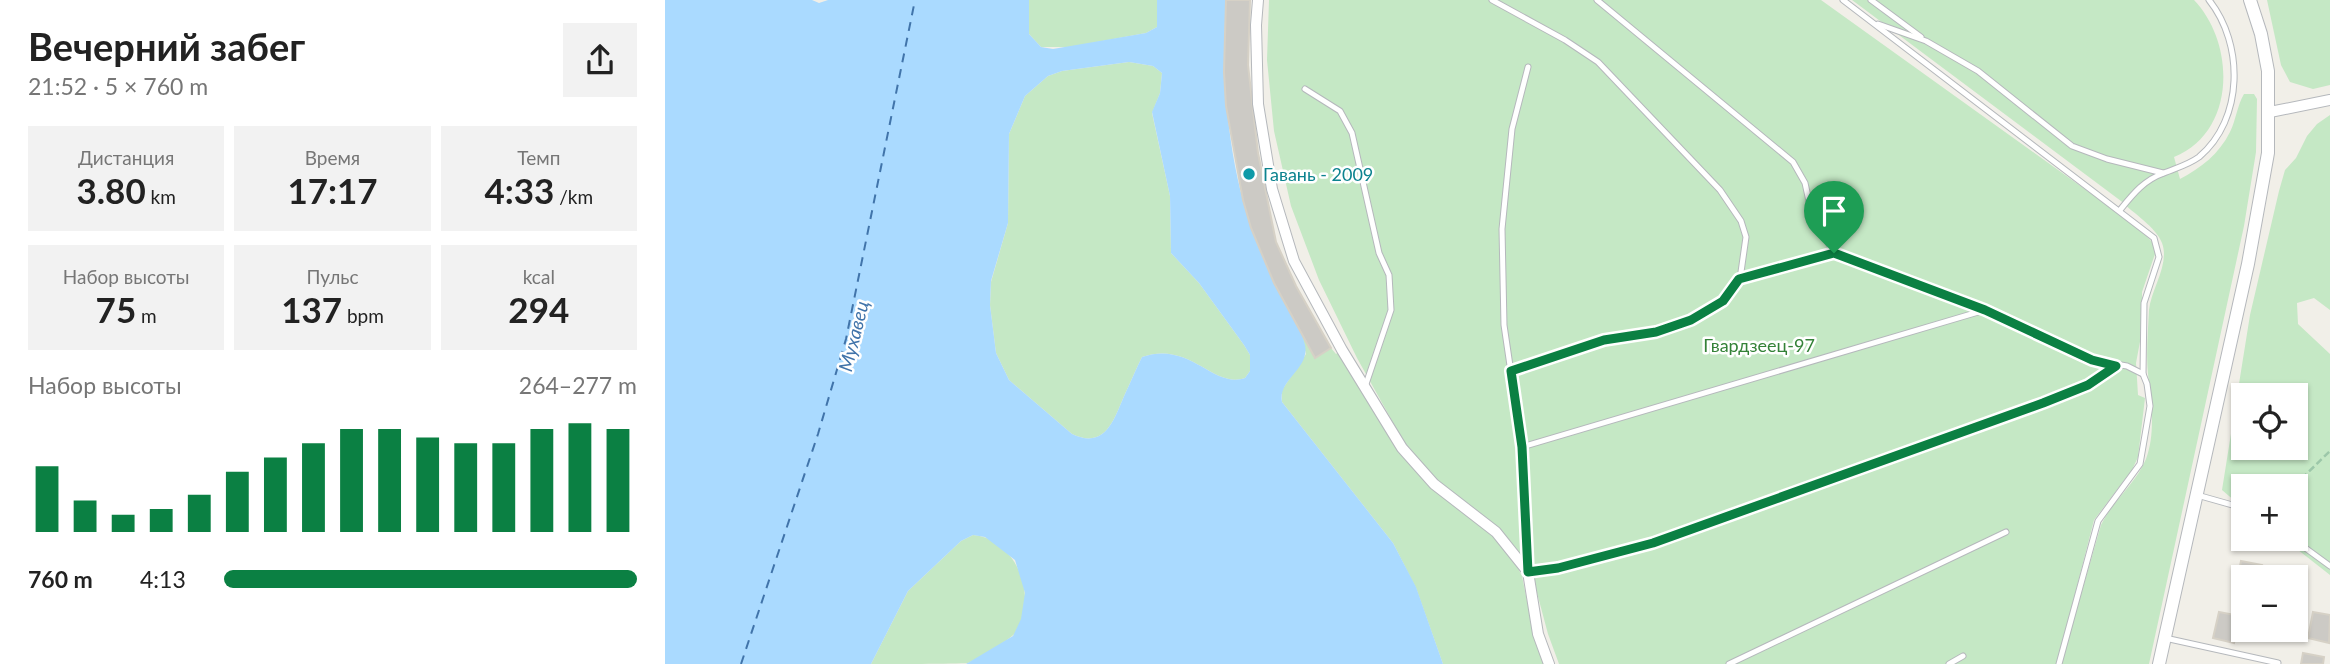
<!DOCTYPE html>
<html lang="ru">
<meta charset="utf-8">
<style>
body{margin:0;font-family:Lato,sans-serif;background:#f2f2f2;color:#222;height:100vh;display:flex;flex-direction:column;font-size:26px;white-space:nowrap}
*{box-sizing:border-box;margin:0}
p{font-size:23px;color:#767676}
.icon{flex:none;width:38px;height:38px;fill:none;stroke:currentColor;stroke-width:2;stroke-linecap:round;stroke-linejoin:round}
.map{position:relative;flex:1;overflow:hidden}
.details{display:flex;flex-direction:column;background:#fff;width:665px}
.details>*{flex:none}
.controls{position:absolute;left:1566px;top:383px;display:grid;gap:14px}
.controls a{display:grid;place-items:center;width:77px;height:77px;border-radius:0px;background:#fff;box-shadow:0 2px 5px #0004;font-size:35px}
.pin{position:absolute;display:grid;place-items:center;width:60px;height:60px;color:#fff;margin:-72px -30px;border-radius:50% 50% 50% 0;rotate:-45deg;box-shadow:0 0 7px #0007}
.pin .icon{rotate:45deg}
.round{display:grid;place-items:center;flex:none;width:74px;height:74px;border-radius:0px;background:#f2f2f2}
.head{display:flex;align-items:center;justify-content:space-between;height:119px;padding:0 28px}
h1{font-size:38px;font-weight:700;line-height:52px}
.figures{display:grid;grid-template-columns:repeat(3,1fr);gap:10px;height:119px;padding:7px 28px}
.figures div{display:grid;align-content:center;border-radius:0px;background:#f2f2f2;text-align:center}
.figures b{font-size:35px;font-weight:700}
.figures small{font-size:19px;font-weight:400}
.figures p{font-size:19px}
.chart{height:196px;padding:14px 28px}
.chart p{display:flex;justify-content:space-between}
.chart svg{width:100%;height:126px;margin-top:7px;stroke:#0b8043;stroke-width:6}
ul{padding:0 28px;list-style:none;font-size:23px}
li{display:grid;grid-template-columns:112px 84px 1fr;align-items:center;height:52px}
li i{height:18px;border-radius:9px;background:#0b8043}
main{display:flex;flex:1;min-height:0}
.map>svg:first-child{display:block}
</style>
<main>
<section class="details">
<div class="head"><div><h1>Вечерний забег</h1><p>21:52 · 5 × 760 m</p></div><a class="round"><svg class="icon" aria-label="share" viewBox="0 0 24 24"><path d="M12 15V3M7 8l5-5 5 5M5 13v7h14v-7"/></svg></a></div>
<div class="figures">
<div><p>Дистанция</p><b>3.80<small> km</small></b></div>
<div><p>Время</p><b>17:17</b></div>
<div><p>Темп</p><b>4:33<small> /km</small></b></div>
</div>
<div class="figures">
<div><p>Набор высоты</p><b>75<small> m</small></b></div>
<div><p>Пульс</p><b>137<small> bpm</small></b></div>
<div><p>kcal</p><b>294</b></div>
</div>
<div class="chart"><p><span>Набор высоты</span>264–277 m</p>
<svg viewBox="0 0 160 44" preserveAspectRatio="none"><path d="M5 44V21M15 44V33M25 44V38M35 44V36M45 44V31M55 44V23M65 44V18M75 44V13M85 44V8M95 44V8M105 44V11M115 44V13M125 44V13M135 44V8M145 44V6M155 44V8"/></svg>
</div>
<ul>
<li><b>760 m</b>4:13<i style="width:100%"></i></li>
</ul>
</section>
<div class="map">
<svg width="1665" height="664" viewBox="0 0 1665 664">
<rect width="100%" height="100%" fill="#f1efe8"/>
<g fill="#c5e8c5" fill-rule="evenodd">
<polygon points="364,0 492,0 492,27 481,33 405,47 376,47 364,34"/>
<polygon points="604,0 1156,0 1474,228 1489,244 1490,254 1477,292 1477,331 1471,363 1473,395 1480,398 1473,457 1467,470 1429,520 1392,664 894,664 883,634 867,574 745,453 692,358 654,280 626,206 609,131 602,60"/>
<path d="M1187 0H1529C1571 44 1571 132 1509 157L1515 179C1536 168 1554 154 1565 132 1571 120 1572 106 1579 94H1589L1592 99 1591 152 1579 226 1484 664H1396L1436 525C1448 500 1470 485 1481 459 1491 432 1486 402 1483 374 1481 354 1483 330 1484 310 1486 289 1505 264 1497 243 1491 227 1468 213 1456 201Z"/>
<polygon points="1602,0 1665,0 1665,85 1648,89 1625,82 1616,65"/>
<path d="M464 62 488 66 497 73 495 93 487 113 505 196 506 253 534 283 579 345 585 355V371L580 378C548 389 525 340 477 357 471 369 466 381 460 394 449 419 441 450 407 434L344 380 331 353 325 305 326 282 343 223 344 134 360 96 383 76 397 71Z"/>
<path d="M1665 115V310L1649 298 1632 303 1633 324 1665 354V575L1619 539H1631V486H1578V508L1557 490 1585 315 1614 191 1620 170 1631 158 1642 136 1652 124ZM1578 396H1631V448H1578Z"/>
<polygon points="635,331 650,357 666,348 671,354 677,350 740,458 828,534 846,555 857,576 867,626 879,664 778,664 751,588 728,543 617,402 617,390 641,354"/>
<path d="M308 535C351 539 373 595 352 631 347 639 312 659 303 663 291 664 223 664 206 664L243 591 296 541Z"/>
</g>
<path fill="#aadaff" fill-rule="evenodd" d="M0 0H147L154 3 163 0H364V34L376 47 388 49 481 33 492 27V0H561C556 85 563 174 596 253 608 284 632 313 640 345 645 369 613 379 617 402L728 543 751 587 778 664H301L348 636 356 619 360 593 350 560 320 537 308 535 296 541 243 591 206 664H0ZM464 62 488 66 497 73 495 93 487 112 505 196 506 253 534 283 579 345 585 355V371L580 378C548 389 525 340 477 357 471 369 466 381 460 394 449 419 441 450 407 434L344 380 331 353 325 305 326 281 343 223 344 134 360 96 383 76 397 71Z"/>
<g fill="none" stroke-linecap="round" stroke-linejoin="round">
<polyline stroke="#4174aa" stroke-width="2" stroke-dasharray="9 7" stroke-linecap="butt" points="76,664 153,434 181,339 250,0"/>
</g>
<g fill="#cccac5" stroke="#d6d1c6" stroke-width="2">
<polygon points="561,0 585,0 583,65 593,153 611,242 631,286 666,348 650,358 609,283 586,228 578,200 561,106 559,72"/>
<polygon points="1576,561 1597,565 1594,578 1578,578 1578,589 1571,587"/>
<polygon points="1554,612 1575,616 1569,643 1548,638"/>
<polygon points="1648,612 1665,615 1664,643 1643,638"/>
<polygon points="1638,653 1659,657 1658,664 1636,664"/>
</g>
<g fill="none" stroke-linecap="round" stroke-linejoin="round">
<g stroke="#b5b8bc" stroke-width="7">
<g id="service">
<polyline points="827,0 900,40 933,62 1055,190 1076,221 1081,237 1075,279 1058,301 1042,312 991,332 939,339 846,371"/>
<polyline points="932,0 1128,162 1140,183 1147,215 1169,253"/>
<polyline points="1178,0 1489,238 1494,257 1479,303 1478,374"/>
<polyline points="1206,0 1256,37"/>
<polyline points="1213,24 1261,41 1313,71 1407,146 1442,159 1498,173"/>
<polyline points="863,67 847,129 837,229 839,325 857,447 863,572 893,568 988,543 1378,403 1423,385 1451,366"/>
<polyline points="640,89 675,111 687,133 714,253 724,275 726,310 700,387"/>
<path d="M1455 210C1468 194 1479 180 1499 173 1511 168 1523 165 1534 157 1579 119 1579 44 1544 0"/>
<polyline points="1075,279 1169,253 1320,310 1427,360 1462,366 1478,374 1482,384 1485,406 1475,464 1433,521 1394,664"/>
<polyline points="857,447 1320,310"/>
<polyline points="1532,495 1578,508"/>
<polyline points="1628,539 1665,566"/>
<polyline points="1500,638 1613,663"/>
<polyline points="1064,664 1341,532"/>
<polyline points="1284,664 1298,656"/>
</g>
</g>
<g stroke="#b5b8bc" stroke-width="12">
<g id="minor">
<polyline points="593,0 591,25 593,104 607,189 629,261 677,350 737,448 769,484 831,532 863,572 873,634 884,664"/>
<polyline points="1605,112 1665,100"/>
</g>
</g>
<g stroke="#b5b8bc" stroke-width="14">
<polyline id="tertiary" points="1494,664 1583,264 1603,153 1603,71 1596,34 1585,0"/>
</g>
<polyline stroke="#9cc7a9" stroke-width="2.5" stroke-dasharray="7 3.5" stroke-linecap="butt" points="1629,486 1665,451"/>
<use href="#service" stroke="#fff" stroke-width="5"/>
<use href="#minor" stroke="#fff" stroke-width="10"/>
<use href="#tertiary" stroke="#fff" stroke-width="12"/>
</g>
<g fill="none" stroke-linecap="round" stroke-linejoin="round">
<g stroke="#fff" stroke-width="14">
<polygon id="route" points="1169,253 1320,310 1427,360 1451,366 1423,385 1378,403 988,543 893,568 863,572 857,447 846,371 939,340 991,332 1026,320 1058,301 1074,279"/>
</g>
<use href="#route" stroke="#0b8043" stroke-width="9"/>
</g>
<circle fill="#0f9aa8" stroke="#fff" stroke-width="2.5" cx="584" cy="174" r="7"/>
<g text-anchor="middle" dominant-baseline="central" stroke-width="5" stroke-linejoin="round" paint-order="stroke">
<g font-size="18" fill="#0d838f" stroke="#fff" text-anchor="start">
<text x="598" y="174">Гавань - 2009</text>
</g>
<g font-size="18" fill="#348238" stroke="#fff">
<text x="1094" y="345">Гвардзеец-97</text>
</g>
<g font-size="19" font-style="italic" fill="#4174aa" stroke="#fff">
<text transform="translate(188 336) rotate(-76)">Мухавец</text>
</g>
</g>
</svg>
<div class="controls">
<a><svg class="icon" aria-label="locate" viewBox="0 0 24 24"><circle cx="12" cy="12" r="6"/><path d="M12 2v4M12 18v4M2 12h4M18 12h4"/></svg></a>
<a>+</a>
<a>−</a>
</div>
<div class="pin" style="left:1169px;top:253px;background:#1e9e55"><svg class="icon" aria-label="arrive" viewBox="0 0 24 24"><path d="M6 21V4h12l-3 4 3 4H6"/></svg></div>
</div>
</main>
